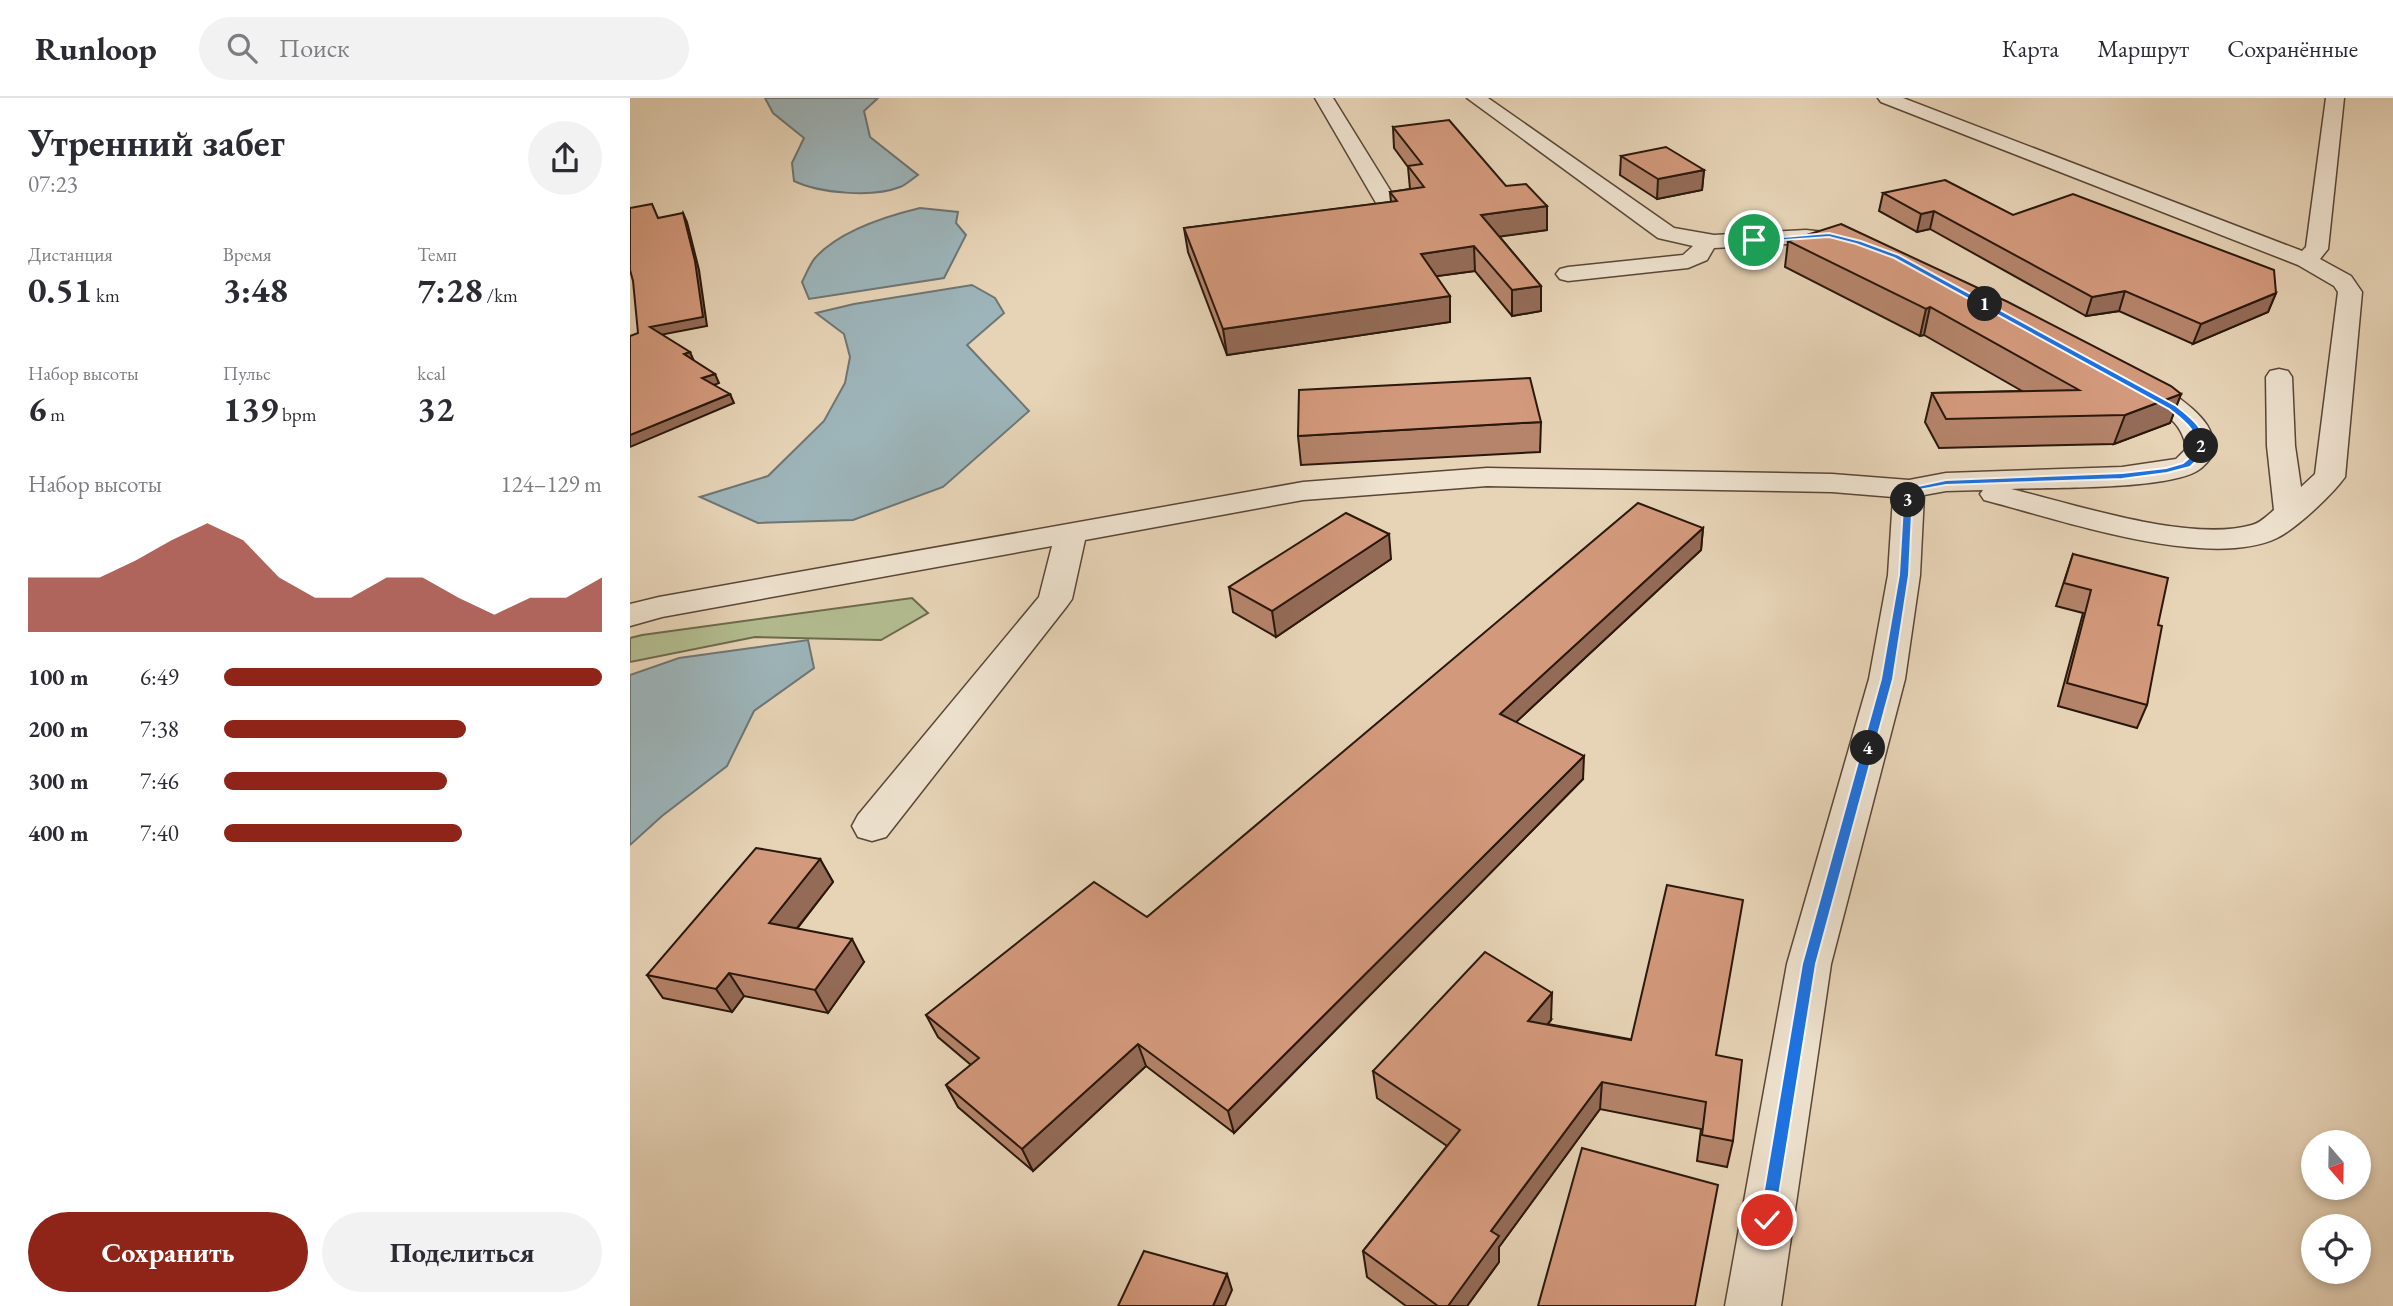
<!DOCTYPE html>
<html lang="ru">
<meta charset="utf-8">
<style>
body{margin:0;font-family:"EB Garamond",serif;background:#f2f2f3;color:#2b2b33;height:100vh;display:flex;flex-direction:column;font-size:26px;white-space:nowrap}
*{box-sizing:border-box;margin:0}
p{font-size:23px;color:#7c7c81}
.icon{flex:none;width:38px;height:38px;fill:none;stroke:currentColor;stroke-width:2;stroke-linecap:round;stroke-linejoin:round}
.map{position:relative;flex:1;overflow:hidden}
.sheet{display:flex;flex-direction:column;background:#fff;width:630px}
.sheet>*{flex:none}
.needle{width:46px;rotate:160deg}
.buttons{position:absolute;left:1671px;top:1032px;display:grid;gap:14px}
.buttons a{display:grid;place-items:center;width:70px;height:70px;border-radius:50%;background:#fff;box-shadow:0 4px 10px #0003;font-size:35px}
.pin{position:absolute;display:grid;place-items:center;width:60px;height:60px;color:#fff;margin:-30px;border:4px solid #fff;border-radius:50%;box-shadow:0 2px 7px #0007}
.km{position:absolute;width:35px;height:35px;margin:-18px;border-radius:50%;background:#222;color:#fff;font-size:19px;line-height:35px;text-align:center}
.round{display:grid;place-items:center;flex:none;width:74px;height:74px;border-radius:37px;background:#f2f2f3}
.summary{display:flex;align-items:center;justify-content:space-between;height:119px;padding:0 28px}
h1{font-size:38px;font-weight:700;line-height:52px}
.figures{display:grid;grid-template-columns:repeat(3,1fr);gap:10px;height:119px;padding:7px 28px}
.figures div{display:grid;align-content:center}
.figures b{font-size:35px;font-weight:700}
.figures small{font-size:19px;font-weight:400}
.figures p{font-size:19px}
.chart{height:196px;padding:14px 28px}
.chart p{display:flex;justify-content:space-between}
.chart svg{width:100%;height:126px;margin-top:7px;fill:#8f2418;opacity:.7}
.action{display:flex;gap:14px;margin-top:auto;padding:14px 28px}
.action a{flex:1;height:80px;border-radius:42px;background:#8f2418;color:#fff;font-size:28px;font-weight:700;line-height:80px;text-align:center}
.action a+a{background:#f2f2f3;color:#2b2b33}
ul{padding:0 28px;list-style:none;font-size:23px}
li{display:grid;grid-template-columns:112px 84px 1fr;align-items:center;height:52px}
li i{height:18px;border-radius:9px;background:#8f2418}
header{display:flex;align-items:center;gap:42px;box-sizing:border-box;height:98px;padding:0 35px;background:#fff;border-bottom:2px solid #e1e1e2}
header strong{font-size:33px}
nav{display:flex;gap:38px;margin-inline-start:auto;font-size:24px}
.search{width:490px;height:63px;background:#f2f2f3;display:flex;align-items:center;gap:18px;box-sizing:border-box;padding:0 24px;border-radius:38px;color:#7c7c81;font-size:26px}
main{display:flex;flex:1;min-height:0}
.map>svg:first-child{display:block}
</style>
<header>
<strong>Runloop</strong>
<div class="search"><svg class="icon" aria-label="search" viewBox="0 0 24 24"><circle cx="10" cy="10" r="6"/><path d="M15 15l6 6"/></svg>Поиск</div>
<nav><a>Карта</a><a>Маршрут</a><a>Сохранённые</a></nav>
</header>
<main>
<section class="sheet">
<div class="summary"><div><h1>Утренний забег</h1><p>07:23</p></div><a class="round"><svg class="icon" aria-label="share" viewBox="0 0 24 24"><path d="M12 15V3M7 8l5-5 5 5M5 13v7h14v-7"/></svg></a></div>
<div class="figures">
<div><p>Дистанция</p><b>0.51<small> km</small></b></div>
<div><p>Время</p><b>3:48</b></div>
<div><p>Темп</p><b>7:28<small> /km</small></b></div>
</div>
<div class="figures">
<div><p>Набор высоты</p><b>6<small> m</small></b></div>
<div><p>Пульс</p><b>139<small> bpm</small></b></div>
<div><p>kcal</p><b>32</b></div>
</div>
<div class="chart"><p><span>Набор высоты</span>124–129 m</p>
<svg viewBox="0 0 160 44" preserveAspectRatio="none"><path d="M0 44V25L10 25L20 25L30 19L40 12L50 6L60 12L70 25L80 32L90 32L100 25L110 25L120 32L130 38L140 32L150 32L160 25V44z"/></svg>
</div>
<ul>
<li><b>100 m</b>6:49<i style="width:100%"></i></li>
<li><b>200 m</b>7:38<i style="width:64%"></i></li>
<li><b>300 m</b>7:46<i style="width:59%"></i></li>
<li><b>400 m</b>7:40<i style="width:63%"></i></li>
</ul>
<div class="action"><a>Сохранить</a><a>Поделиться</a></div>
</section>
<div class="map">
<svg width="1763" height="1208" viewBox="0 0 1763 1208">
<rect width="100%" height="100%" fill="#e7d4b7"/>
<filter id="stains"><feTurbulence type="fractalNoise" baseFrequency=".00286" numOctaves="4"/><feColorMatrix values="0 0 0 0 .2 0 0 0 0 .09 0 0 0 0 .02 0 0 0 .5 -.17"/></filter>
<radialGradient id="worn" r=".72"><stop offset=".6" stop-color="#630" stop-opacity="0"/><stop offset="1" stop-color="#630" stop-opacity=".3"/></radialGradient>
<polygon fill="#b3bd90" stroke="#6e6a4e" stroke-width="2" points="282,500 298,515 251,542 125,539 0,564 0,540 12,537"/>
<g fill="#9db5ba" stroke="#6f7674" stroke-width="2">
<path d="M135 0H248L234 13 240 39 288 77C283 80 276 87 270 89 242 100 189 95 164 83L162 65 174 40 143 15Z"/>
<path d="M290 110 328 114 326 125 336 137 314 180 179 201 172 184C176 176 180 166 185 160 209 133 257 118 290 110Z"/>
<polygon points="342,187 365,200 374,215 337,247 399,313 313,389 223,422 128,425 70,399 138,378 194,323 215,285 220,259 214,236 186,215 224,206"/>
<polygon points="178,542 184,570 124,613 97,668 32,718 0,747 0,577 49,560"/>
</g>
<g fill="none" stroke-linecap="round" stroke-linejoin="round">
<g stroke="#594637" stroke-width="3">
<g id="minor">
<polygon points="685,0 703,0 768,105 765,110 749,110"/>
<polygon points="837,0 858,0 1044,130 1084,137 1176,132 1232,138 1235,143 1232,148 1224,150 1176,145 1084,150 1077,162 1058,170 938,183 930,181 926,176 930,171 938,169 1053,157 1063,148 1028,140"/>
<path d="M1248 0H1273L1672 153 1676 149 1696 0H1714L1698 151 1690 161 1721 178 1732 194 1715 379C1703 396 1667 430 1647 440 1578 473 1428 421 1354 402L1350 396 1353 392 1316 393 1294 397 1290 477 1275 581 1201 866 1151 1208H1095L1157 866 1239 581 1258 477 1263 399 1202 394 857 388 673 402 455 442 442 501 437 508 256 739 242 743 228 739 222 728 228 717 409 499 422 448 32 519 0 528V506L29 499 673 384 857 370 1202 376 1279 382 1316 375 1492 369 1546 361 1556 351C1553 318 1519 306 1493 292L1490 286 1493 280C1518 274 1564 307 1577 327 1582 335 1584 343 1585 353 1581 360 1574 369 1567 373 1534 392 1422 389 1381 391 1444 406 1560 445 1622 427 1630 425 1637 418 1644 412L1637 348 1636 279 1640 273 1649 271 1658 273 1662 279 1665 348 1671 389 1685 376 1708 194 1704 188 1668 167 1251 4Z"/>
</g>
</g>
<use href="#minor" fill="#efe3d0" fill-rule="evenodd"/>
</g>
<g fill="#b5846b" stroke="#2a170c" stroke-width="2">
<polygon points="763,29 876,88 917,108 917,132 869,138 911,188 911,213 882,218 845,173 806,178 820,224 597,257 558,154 554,130 761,104 760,94 780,91 778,69 764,50"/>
<polygon points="991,58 1074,72 1072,92 1027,101 990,77"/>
<polygon points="1253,95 1383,117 1646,195 1638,214 1563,246 1489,213 1456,218 1300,131 1287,134 1249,113"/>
<polygon points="1158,143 1551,296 1540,325 1484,346 1309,350 1295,324 1302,295 1392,293 1294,237 1290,238 1155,169"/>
<polygon points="911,324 910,354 671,367 668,338"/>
<polygon points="1073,430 1071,452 886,624 953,681 604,1035 516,968 403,1073 328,1009 316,987 341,967 308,939 296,917 517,819"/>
<polygon points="1443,456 1528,527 1517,607 1507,630 1428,608 1453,515 1426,508"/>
<polygon points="761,461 646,539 603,514 599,489"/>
<polygon points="190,761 203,784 167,831 234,864 198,915 114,898 102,914 33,900 17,877"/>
<polygon points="921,922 918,926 1086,957 1103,1043 1097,1069 1067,1063 1071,1031 970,1011 869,1149 869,1164 837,1208 776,1208 737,1179 733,1153 817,1048 747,1000 743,973"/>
</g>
<g fill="#946b57" stroke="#2a170c" stroke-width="2">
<polygon points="1074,72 1072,92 1027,101 1028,81"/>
<polygon points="917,108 917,132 852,141 851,117"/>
<polygon points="1304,113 1300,131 1287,134 1291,116"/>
<polygon points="53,115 57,124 69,172 77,228 25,238 20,229"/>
<polygon points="844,148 845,173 793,180 791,156"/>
<polygon points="911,188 911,213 882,218 882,192"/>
<polygon points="1495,193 1489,213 1456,218 1462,199"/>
<polygon points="1646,195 1638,214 1563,246 1571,226"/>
<polygon points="820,198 820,224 597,257 593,231"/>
<polygon points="1300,209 1294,237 1290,238 1296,211"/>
<polygon points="60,254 64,263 54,256"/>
<polygon points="85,276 89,285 77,290 72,280"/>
<polygon points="100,296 104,305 0,349 0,337"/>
<polygon points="1551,296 1540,325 1484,346 1495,317"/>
<polygon points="1073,430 1071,452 870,639 870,616"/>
<polygon points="759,436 761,461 646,539 642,513"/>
<polygon points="954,658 953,681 604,1035 598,1013"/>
<polygon points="190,761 203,784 152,849 139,825"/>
<polygon points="222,841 234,864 198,915 185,892"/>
<polygon points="99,875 114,898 102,914 86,891"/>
<polygon points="922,895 921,922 897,950 898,923"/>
<polygon points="508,946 516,968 403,1073 392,1051"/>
<polygon points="972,984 970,1011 869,1149 869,1164 837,1208 818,1208 861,1133"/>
<polygon points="597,1176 602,1192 595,1208 583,1208"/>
</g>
<g fill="#d3997c" stroke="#2a170c" stroke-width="2">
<polygon points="819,22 876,88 896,86 917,108 851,117 911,188 882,192 844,148 791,156 820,198 593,231 554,130 767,103 760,94 794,89 778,68 792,66 763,29"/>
<polygon points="1036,49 1074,72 1028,81 991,58"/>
<polygon points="1315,82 1383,117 1443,96 1644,172 1646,195 1571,226 1495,193 1462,199 1304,113 1291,116 1253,95"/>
<polygon points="22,106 28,120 53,115 65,163 73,219 20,229 60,254 54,256 85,276 72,280 100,296 0,337 0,238 8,235 3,183 0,172 0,110"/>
<polygon points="1211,126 1378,204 1541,288 1551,296 1495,317 1316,321 1302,295 1449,292 1300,209 1296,211 1158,143"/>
<polygon points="900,280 911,324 668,338 669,292"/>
<polygon points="1008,405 1073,430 870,616 954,658 598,1013 508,946 392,1051 316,987 349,960 296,917 464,784 517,819"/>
<polygon points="716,415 759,436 642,513 599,489"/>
<polygon points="1443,456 1538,480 1528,527 1532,528 1517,607 1437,585 1461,492 1434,485"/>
<polygon points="126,750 190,761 139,825 222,841 185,892 99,875 86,891 17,877"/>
<polygon points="1037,787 1113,802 1086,957 1112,962 1103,1043 1072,1037 1076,1004 972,984 861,1133 869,1138 818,1208 808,1208 733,1153 830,1032 743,973 855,854 922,895 898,923 1001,942"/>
<polygon points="952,1050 1088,1087 1065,1208 908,1208"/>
<polygon points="514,1153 597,1176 583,1208 488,1208"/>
</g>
<path fill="#1a73e8" stroke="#fff" stroke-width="2" d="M1199 135 1231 143 1269 157 1545 307C1563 321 1576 330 1576 354L1560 369 1537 375 1492 381 1316 387 1283 393 1279 477 1263 581 1186 866 1145 1122 1143 1128 1137 1130 1131 1128 1129 1122 1172 866 1251 581 1269 477 1274 391 1316 382 1492 375 1536 370 1553 365 1567 353C1567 331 1555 324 1539 311L1264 160 1226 146 1199 139 1124 144 1121 142Z"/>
<rect width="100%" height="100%" filter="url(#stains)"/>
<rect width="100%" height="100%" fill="url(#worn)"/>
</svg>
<div class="buttons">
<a><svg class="needle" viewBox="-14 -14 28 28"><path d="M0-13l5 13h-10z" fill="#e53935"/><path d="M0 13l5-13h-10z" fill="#7c7c81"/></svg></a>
<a><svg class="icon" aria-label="locate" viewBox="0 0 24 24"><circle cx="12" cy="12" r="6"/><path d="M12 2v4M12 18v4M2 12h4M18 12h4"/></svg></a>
</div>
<div class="pin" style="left:1124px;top:142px;background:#1e9e55"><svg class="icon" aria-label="arrive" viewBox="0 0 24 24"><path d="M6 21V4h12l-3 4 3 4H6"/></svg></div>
<div class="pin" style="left:1137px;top:1122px;background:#d93025"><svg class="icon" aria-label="check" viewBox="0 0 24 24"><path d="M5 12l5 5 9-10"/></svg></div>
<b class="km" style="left:1355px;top:206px">1</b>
<b class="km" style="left:1571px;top:348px">2</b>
<b class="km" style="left:1278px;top:402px">3</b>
<b class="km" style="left:1238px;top:650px">4</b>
</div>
</main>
